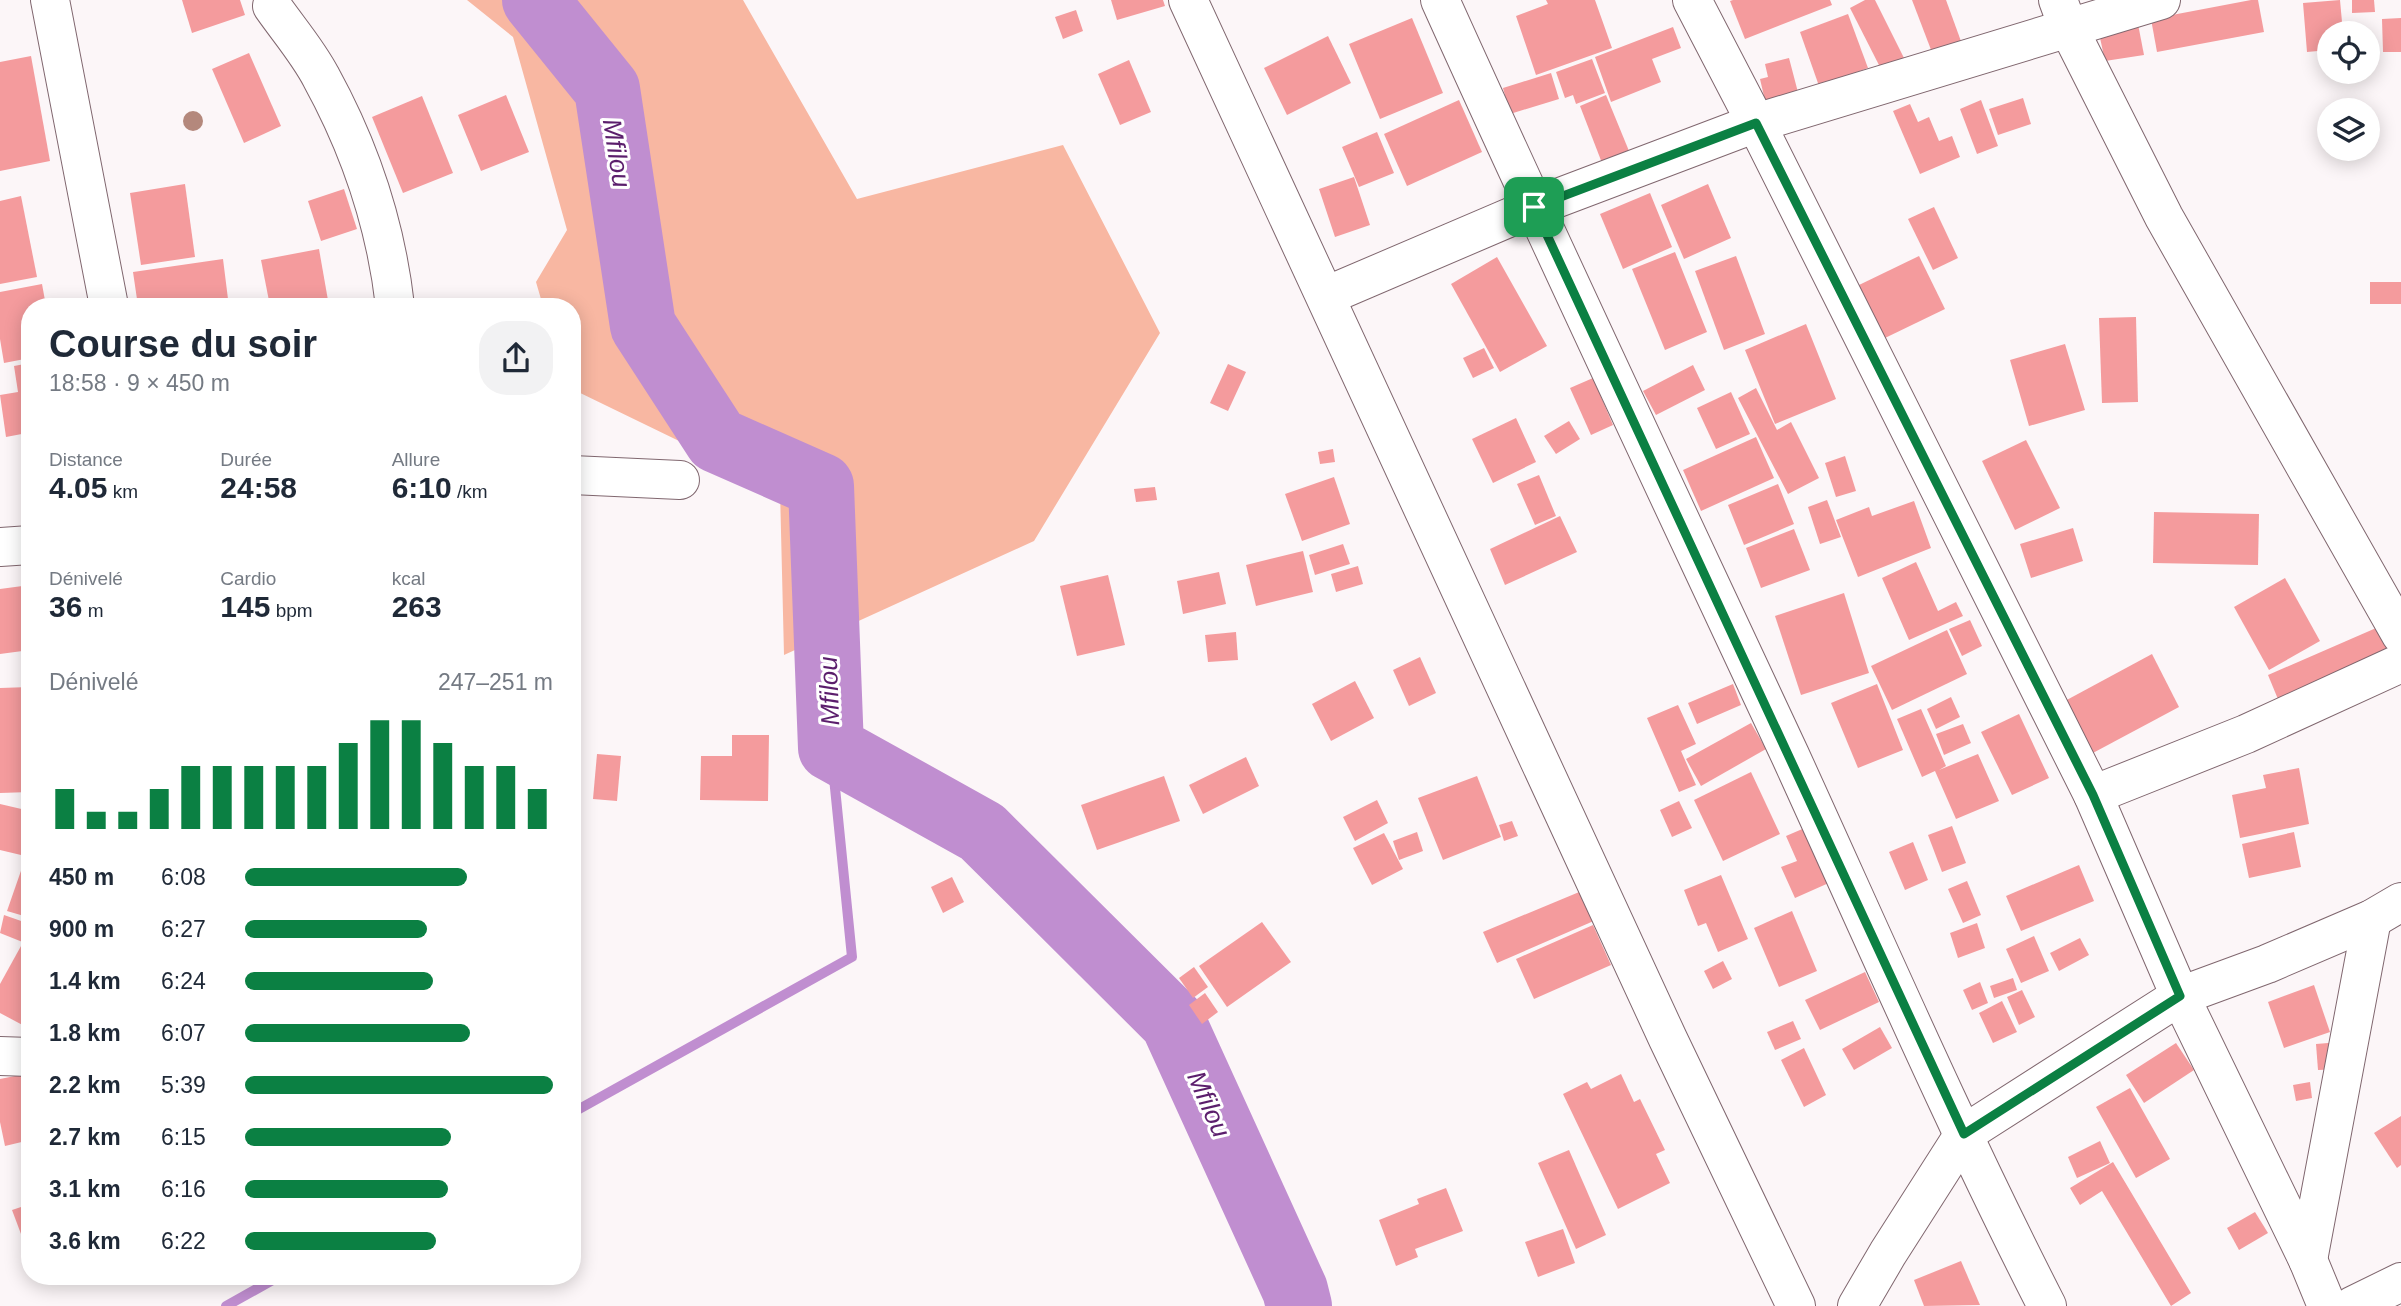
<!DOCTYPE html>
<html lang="fr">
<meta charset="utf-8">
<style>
body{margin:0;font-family:Arial,sans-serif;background:#f2f2f3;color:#1f2937;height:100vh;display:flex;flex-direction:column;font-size:26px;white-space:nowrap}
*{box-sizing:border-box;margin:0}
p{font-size:23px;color:#747a83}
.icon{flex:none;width:38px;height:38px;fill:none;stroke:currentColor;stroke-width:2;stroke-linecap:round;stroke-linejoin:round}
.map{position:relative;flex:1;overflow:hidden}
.drawer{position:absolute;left:21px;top:298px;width:560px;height:987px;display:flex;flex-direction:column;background:#fff;border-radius:28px;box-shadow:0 4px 18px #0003}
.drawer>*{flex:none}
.tools{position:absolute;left:2317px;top:21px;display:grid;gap:14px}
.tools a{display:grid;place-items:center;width:63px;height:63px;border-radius:50%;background:#fff;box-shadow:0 4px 18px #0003;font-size:35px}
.pin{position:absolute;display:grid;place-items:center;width:60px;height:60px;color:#fff;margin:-30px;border-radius:14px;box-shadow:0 4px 10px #0006}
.round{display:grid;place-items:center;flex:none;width:74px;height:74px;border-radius:28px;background:#f2f2f3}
.head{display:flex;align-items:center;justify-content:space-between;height:119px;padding:0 28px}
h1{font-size:38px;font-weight:600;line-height:52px}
.stats{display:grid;grid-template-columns:repeat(3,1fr);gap:10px;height:119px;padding:7px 28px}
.stats div{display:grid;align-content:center}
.stats b{font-size:30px;font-weight:600}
.stats small{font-size:19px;font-weight:400}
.stats p{font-size:19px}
.chart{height:196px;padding:14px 28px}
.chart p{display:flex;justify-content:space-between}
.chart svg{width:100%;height:126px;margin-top:7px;stroke:#0b8043;stroke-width:6}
ul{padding:0 28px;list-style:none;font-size:23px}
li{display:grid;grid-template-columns:112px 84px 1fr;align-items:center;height:52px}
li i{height:18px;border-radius:9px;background:#0b8043}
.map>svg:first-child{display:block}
</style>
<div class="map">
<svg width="2401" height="1306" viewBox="0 0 2401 1306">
<rect width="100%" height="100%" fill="#fcf6f8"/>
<polygon fill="#f8b7a2" points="467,0 743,0 857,199 1063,145 1160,333 1034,541 784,655 780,490 572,389 572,306 543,306 536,282 567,230 513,37"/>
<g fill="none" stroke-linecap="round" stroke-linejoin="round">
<g stroke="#c08ed0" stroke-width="10">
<polyline points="572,1113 852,957 831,748"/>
<polyline points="226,1306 280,1276"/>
</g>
<polyline stroke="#c08ed0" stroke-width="66" points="535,0 607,89 643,326 717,440 821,486 831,748 982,832 1173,1022 1295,1290 1299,1306"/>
</g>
<g fill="#f49b9d">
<polygon points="182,0 240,0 245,15 192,33"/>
<polygon points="1111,0 1163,0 1165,6 1117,20"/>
<polygon points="1546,0 1595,0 1612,48 1536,75 1516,16 1548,4"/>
<polygon points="1733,0 1830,0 1832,5 1745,39 1730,1"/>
<polygon points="1865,0 1875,0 1906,62 1883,73 1850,8"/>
<polygon points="1912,0 1946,0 1962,44 1933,55"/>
<polygon points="2251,0 2258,0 2264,32 2157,52 2151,19"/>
<polygon points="2340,0 2343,33 2329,33 2329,50 2307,52 2303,3"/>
<polygon points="2352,0 2374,0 2375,12 2352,13"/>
<polygon points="1076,10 1083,31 1063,39 1055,17"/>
<polygon points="1848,14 1868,68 1819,86 1800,32"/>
<polygon points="1412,18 1443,93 1380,119 1349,44"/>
<polygon points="2401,18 2401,52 2383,52 2382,19"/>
<polygon points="2138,24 2144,55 2105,61 2099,33"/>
<polygon points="1673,27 1681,48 1652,59 1661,82 1611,102 1595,57"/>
<polygon points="1328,36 1351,83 1287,115 1264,68"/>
<polygon points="249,53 281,126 244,143 212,69"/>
<polygon points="31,56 50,161 0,171 0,62"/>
<polygon points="1789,58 1800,100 1767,109 1760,79 1768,77 1765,64"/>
<polygon points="1592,59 1605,93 1576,104 1573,95 1565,98 1556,72"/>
<polygon points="1129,60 1151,112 1120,125 1098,74"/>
<polygon points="1551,73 1559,99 1510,114 1503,88"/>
<polygon points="506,95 529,152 481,171 458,115"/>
<polygon points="1606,95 1629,151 1602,163 1580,106"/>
<polygon points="422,96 453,173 403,193 372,117"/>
<polygon points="2023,98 2031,124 1998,135 1989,109"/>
<polygon points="1459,100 1482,152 1407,186 1384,134"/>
<polygon points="1981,100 1998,146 1977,154 1960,109"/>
<polygon points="1910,104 1918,122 1929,117 1939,141 1952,136 1960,157 1920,174 1893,111"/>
<polygon points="1377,132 1394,173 1359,187 1342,147"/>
<polygon points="1354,177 1370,225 1335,237 1319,189"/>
<polygon points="185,184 195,257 141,265 130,193"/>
<polygon points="1708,184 1731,238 1684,259 1661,205"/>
<polygon points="344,189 357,229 321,241 308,201"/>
<polygon points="1650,193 1672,247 1623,269 1600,214"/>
<polygon points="21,196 37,277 0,284 0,201"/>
<polygon points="1934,207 1958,258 1933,270 1908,219"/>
<polygon points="319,249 329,306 270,306 261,260"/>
<polygon points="1675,252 1707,332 1665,350 1632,269"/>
<polygon points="1736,256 1765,334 1724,350 1695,271"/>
<polygon points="1919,256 1945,309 1885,338 1859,285"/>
<polygon points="1497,257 1547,346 1500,372 1451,284"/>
<polygon points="223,259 228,299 182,306 138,306 133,272"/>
<rect x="2370" y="282" width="31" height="22"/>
<polygon points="42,284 46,306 30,306 30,358 4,363 0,339 0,292"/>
<polygon points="2136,317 2138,402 2102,403 2099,318"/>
<polygon points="1806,324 1836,399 1775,424 1745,350"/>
<polygon points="2065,344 2085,410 2029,426 2010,360"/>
<polygon points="1484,348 1494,368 1473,378 1463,358"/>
<polygon points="30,363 30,401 26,402 24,391 21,391 27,433 6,437 0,395 18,392 14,366"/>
<polygon points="1228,364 1246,372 1228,411 1210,403"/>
<polygon points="1693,365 1705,390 1656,415 1643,391"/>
<polygon points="1593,378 1613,425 1591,435 1570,388"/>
<polygon points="1756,388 1777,430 1791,422 1819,478 1788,494 1738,398"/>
<polygon points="1731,392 1750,434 1716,449 1697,408"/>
<polygon points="1516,418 1536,462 1493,483 1472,439"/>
<polygon points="1569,421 1580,439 1556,454 1544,436"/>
<polygon points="1756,437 1774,478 1701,511 1683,470"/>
<polygon points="2026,440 2060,508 2015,530 1982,461"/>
<polygon points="1333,449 1335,462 1320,464 1318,452"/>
<polygon points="1845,456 1856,491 1836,497 1825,463"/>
<polygon points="1539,475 1556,516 1535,525 1517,484"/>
<polygon points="1334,477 1350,524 1302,541 1285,494"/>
<polygon points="1778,484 1794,524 1744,545 1728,505"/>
<polygon points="1155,487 1157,500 1136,502 1134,489"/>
<polygon points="1827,500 1841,537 1820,544 1808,507"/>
<polygon points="1914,501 1931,548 1858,577 1836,520 1869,507 1872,516"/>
<polygon points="2154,512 2259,514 2258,565 2153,563"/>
<polygon points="1560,516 1577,552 1505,585 1490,549"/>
<polygon points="2073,528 2083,561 2031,578 2020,544"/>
<polygon points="1794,529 1810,570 1761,588 1746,548"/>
<polygon points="1343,544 1350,564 1315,575 1309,555"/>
<polygon points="1303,551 1313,592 1256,606 1246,565"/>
<polygon points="1916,562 1938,611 1956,602 1963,616 1909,640 1882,578"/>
<polygon points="1358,566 1363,584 1336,592 1331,574"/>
<polygon points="1219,572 1226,604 1183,614 1177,581"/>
<polygon points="1108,575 1125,645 1077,656 1060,586"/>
<polygon points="2285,578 2320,641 2269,670 2234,607"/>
<polygon points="30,585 30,650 0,654 0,589"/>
<polygon points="1844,593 1869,673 1801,695 1775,616"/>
<polygon points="1970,620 1982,646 1962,656 1949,629"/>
<polygon points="2383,625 2395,654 2280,704 2268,675"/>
<polygon points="1947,630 1967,674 1892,710 1871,666"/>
<polygon points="1236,632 1238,660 1208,662 1205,635"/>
<polygon points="2152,654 2179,707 2091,754 2063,702"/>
<polygon points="1420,657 1436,693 1409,706 1393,670"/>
<polygon points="1355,681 1374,718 1331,741 1312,704"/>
<polygon points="1733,684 1741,705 1697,724 1688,703"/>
<polygon points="1877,684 1903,750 1858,768 1831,703"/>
<polygon points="30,687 30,792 0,793 0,688"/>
<polygon points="1951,697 1960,717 1936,729 1927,709"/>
<polygon points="1678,705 1696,744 1681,751 1696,785 1679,792 1647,718"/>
<polygon points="1921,709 1946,766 1939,770 1978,754 1999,801 1956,819 1935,771 1922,777 1897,719"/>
<polygon points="2019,714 2049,778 2012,795 1981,732"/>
<polygon points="1751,723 1766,749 1701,786 1686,759"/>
<polygon points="1963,724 1971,743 1944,755 1936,734"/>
<polygon points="732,735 769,735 768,801 700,800 701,756 732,756"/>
<polygon points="597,754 621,756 617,801 593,799"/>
<polygon points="1246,757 1259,786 1203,814 1189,785"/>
<polygon points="2299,768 2309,824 2240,838 2232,795 2266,788 2263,775"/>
<polygon points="1751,772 1780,834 1723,861 1694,800"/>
<polygon points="1164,776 1180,821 1097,850 1081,805"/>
<polygon points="1477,776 1501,837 1443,860 1418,798"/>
<polygon points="1377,800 1388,823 1355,841 1343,817"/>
<polygon points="1679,801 1692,828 1672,837 1660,810"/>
<polygon points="0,804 30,811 21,855 0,850"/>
<polygon points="1512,821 1518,836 1504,841 1499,825"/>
<polygon points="1952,826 1966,863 1942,872 1928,835"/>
<polygon points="1807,827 1831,882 1795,898 1781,867 1797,861 1786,836"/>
<polygon points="1417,832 1423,851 1399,860 1393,841"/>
<polygon points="2294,832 2301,867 2249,878 2242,844"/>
<polygon points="1384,833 1403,869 1372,885 1353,848"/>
<polygon points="1913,842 1928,880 1905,890 1889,852"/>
<polygon points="23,865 30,868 30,900 24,916 7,911"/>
<polygon points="2079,865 2094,901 2021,931 2006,896"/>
<polygon points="1721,875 1748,939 1718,952 1706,923 1698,926 1684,890"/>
<polygon points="952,877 964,902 943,913 931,887"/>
<polygon points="1967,881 1981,915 1963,923 1948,889"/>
<polygon points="1584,890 1596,920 1497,963 1483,932"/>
<polygon points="30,908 30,945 0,933 4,915 24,922"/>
<polygon points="1792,911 1817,971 1779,987 1754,928"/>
<polygon points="1262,922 1291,962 1227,1007 1199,966"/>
<polygon points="1977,923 1985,948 1958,958 1950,933"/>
<polygon points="1593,925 1611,965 1534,999 1516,959"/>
<polygon points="2034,936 2049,971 2021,983 2006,949"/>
<polygon points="2080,938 2089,955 2059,971 2050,953"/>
<polygon points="21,946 30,951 30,1029 0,1013 0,984"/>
<polygon points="1723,961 1732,979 1713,989 1704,971"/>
<polygon points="1194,967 1208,987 1193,998 1179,978"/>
<polygon points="1865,972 1879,1002 1820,1030 1805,1000"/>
<polygon points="2013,978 2017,990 1994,998 1990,986"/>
<polygon points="1980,982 1988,1003 1972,1010 1963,990"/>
<polygon points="2314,985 2330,1032 2284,1048 2268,1002"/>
<polygon points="2022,990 2035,1017 2019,1025 2007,997"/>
<polygon points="1205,993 1218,1012 1202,1024 1189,1005"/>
<polygon points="2002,1001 2017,1032 1993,1043 1979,1013"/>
<polygon points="1793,1021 1801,1039 1775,1050 1767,1032"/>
<polygon points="1880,1027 1892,1048 1854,1070 1842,1049"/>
<polygon points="2340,1042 2342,1069 2318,1070 2316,1044"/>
<polygon points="2176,1043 2194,1070 2144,1103 2126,1075"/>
<polygon points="1804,1048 1826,1095 1804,1107 1781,1060"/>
<polygon points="30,1073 30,1140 5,1146 0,1122 0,1079"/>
<polygon points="1621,1074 1634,1102 1640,1099 1665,1150 1656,1154 1670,1183 1618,1209 1563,1094 1587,1082 1591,1089"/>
<polygon points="2310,1082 2312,1098 2296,1101 2293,1085"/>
<polygon points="2130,1088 2170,1159 2136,1178 2096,1107"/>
<polygon points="2401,1116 2401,1165 2397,1168 2374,1133"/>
<polygon points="2100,1141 2110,1163 2077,1178 2068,1157"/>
<polygon points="1569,1150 1606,1235 1576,1249 1538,1163"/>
<polygon points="2113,1162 2191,1293 2171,1306 2102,1191 2080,1205 2070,1188"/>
<polygon points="1446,1188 1463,1231 1415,1249 1418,1257 1396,1266 1379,1220 1419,1204 1417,1199"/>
<polygon points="30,1204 30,1249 27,1250 12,1210"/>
<polygon points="2255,1212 2268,1233 2239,1250 2227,1228"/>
<polygon points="1563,1229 1575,1263 1538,1277 1525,1242"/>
<polygon points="1961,1261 1980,1305 1924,1306 1914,1280"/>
</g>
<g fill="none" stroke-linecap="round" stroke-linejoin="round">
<g stroke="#80676f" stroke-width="40">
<g id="minor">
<polyline points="50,0 109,306"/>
<polyline points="1188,0 1668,1039 1796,1306"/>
<path d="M1440 0C1554 253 1673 504 1790 755 1874 939 1955 1126 2047 1306"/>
<polyline points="1692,0 1756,123 2093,795 2180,996 2308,1260 2327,1306"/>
<polyline points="2058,0 2068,27 2164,217 2401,635"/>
<path d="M272 6C288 29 308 52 321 77 360 148 386 226 395 306"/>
<polyline points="1326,296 1534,207 1756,123 2161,0"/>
<polyline points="572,475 680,480"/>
<polyline points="0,547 30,545"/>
<polyline points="2093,795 2246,734 2401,663"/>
<polyline points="0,1056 30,1057"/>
<polyline points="2308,1260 2372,919"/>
<polyline points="1857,1306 1888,1253 1964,1134 2180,996 2267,964 2372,919 2401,902"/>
<polyline points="2352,1306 2401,1282"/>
</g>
</g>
<use href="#minor" stroke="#fff" stroke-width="38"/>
</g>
<circle fill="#b4887c" cx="193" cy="121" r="10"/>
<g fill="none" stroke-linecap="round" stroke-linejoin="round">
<g stroke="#fff" stroke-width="14">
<polygon id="route" points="1756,123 2093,795 2180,996 1964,1134 1534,207"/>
</g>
<use href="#route" stroke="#0b8043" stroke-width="9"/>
</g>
<g text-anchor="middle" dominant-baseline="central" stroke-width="6" stroke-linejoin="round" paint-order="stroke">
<g font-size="26" font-style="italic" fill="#5b1e6c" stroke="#fff">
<text transform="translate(617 153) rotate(81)">Mfilou</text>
<text transform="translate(829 691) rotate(-92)">Mfilou</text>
<text transform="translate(1209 1104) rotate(66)">Mfilou</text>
</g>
</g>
</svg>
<div class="tools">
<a><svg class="icon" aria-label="locate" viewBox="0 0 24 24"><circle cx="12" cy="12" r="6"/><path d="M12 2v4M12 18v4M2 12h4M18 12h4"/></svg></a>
<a><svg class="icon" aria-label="layers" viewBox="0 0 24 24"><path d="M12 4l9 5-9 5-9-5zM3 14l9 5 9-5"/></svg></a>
</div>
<div class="pin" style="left:1534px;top:207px;background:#1e9e55"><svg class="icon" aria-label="arrive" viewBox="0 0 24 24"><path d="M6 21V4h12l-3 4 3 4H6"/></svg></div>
<section class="drawer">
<div class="head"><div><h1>Course du soir</h1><p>18:58 · 9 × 450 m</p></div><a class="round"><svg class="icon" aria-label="share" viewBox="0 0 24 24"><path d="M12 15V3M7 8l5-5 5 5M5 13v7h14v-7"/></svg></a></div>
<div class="stats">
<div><p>Distance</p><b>4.05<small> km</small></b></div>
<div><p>Durée</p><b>24:58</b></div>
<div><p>Allure</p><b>6:10<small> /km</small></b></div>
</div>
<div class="stats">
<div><p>Dénivelé</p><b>36<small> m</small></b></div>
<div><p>Cardio</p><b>145<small> bpm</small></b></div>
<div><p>kcal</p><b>263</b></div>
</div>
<div class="chart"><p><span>Dénivelé</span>247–251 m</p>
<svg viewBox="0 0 160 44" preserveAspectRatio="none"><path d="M5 44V30M15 44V38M25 44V38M35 44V30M45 44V22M55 44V22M65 44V22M75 44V22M85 44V22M95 44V14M105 44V6M115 44V6M125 44V14M135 44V22M145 44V22M155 44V30"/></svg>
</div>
<ul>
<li><b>450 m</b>6:08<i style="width:72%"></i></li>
<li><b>900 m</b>6:27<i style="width:59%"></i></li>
<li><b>1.4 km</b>6:24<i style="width:61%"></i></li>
<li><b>1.8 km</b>6:07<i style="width:73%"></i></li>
<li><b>2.2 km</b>5:39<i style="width:100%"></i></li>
<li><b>2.7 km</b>6:15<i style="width:67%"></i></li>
<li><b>3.1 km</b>6:16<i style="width:66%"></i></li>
<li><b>3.6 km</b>6:22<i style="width:62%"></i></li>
</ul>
</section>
</div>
